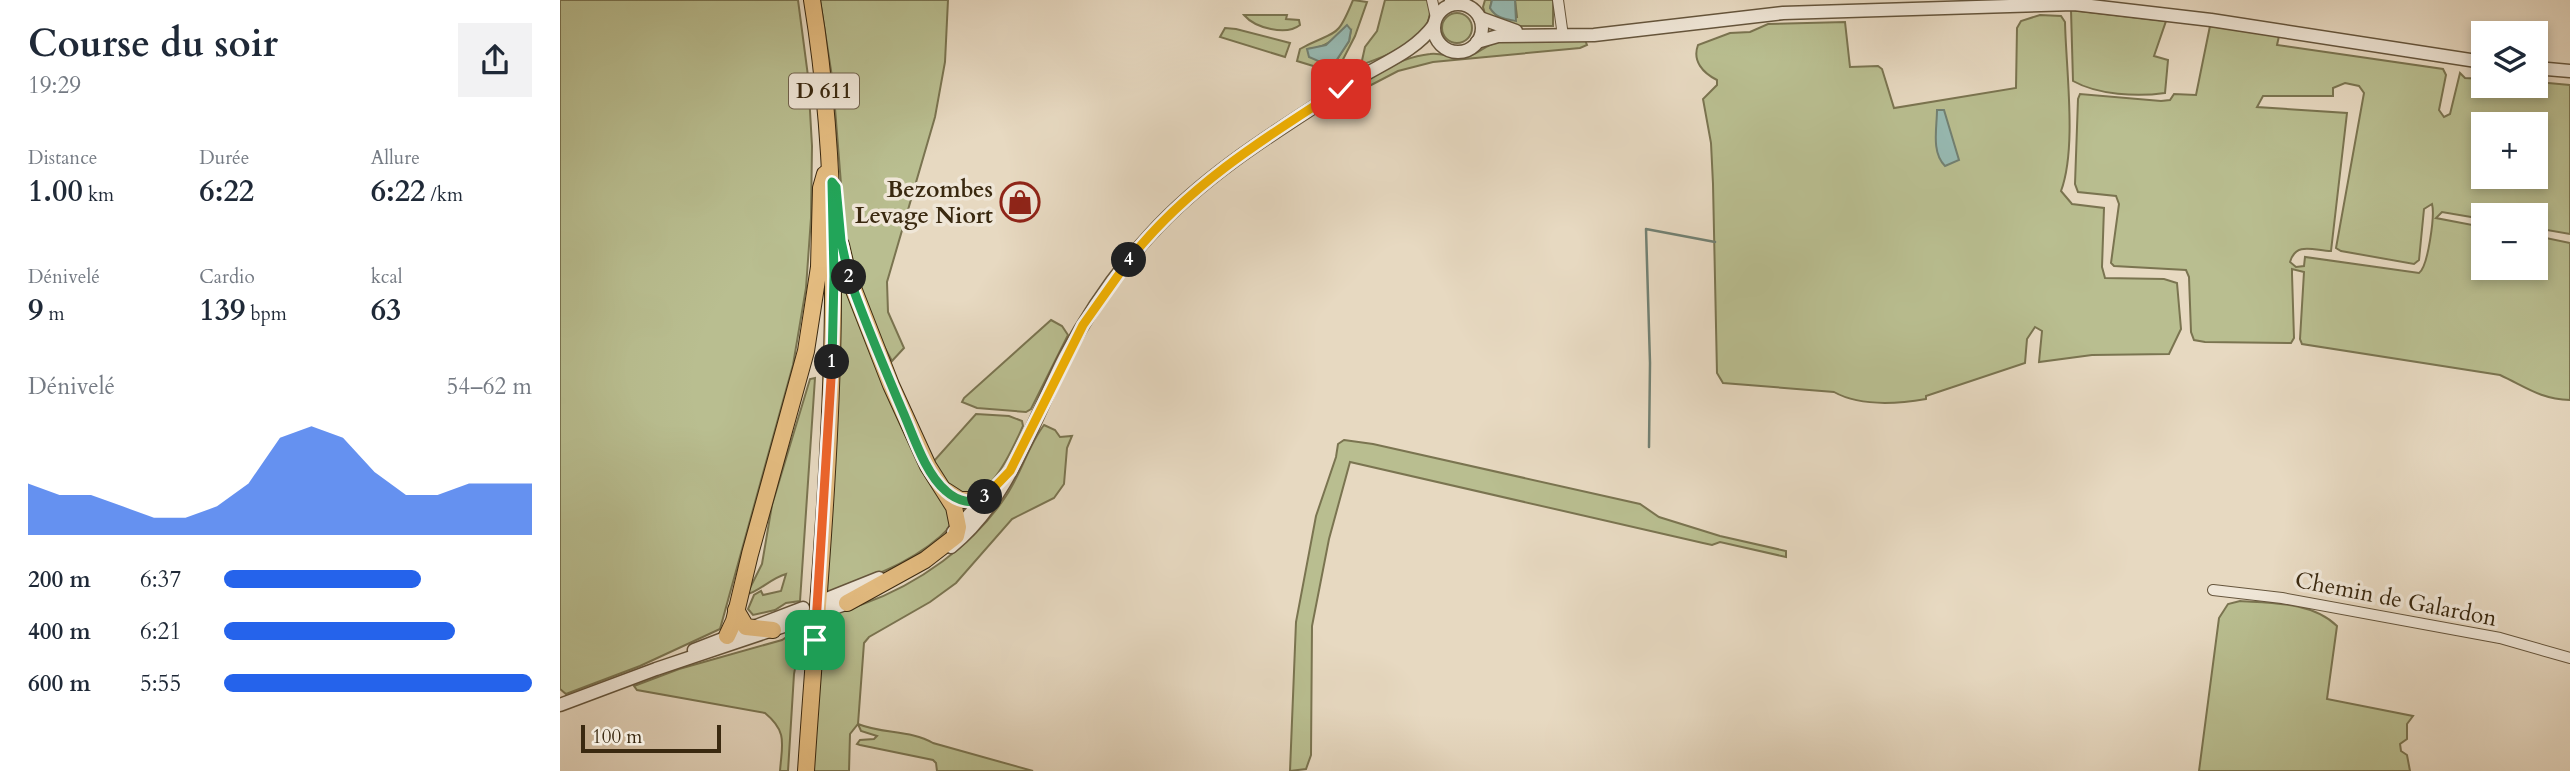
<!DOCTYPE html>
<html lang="fr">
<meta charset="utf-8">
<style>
body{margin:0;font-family:Cardo,serif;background:#f2f2f3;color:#1f2937;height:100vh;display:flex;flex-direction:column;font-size:26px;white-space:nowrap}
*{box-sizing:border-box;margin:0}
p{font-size:23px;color:#747a83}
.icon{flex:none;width:38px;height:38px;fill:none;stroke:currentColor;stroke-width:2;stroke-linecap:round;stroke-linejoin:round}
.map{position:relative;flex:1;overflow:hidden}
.sheet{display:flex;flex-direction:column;background:#fff;width:560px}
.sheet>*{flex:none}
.controls{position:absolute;left:1911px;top:21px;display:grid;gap:14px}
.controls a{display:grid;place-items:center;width:77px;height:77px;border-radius:0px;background:#fff;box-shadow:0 4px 10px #0003;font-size:35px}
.scale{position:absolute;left:21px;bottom:18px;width:140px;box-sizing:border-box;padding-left:7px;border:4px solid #3a2910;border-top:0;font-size:19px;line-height:24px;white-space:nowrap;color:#3a2910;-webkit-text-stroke:5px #efe6d7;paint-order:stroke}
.pin{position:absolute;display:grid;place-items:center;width:60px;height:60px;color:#fff;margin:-30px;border-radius:14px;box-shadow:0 4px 10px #0006}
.km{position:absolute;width:35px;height:35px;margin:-18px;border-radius:50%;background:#222;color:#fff;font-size:19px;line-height:35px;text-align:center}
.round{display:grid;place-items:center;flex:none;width:74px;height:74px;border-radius:0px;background:#f2f2f3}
.head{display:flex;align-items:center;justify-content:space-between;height:119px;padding:0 28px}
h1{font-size:38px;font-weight:800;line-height:52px}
.figures{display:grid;grid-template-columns:repeat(3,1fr);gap:10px;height:119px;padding:7px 28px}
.figures div{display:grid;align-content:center}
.figures b{font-size:30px;font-weight:800}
.figures small{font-size:19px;font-weight:400}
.figures p{font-size:19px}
.chart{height:196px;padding:14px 28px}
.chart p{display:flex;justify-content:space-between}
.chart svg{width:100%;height:126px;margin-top:7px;fill:#2563eb;opacity:.7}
ul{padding:0 28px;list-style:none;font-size:23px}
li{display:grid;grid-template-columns:112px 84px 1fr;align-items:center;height:52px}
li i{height:18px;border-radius:9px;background:#2563eb}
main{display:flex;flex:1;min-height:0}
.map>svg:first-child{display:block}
</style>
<main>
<section class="sheet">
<div class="head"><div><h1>Course du soir</h1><p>19:29</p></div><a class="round"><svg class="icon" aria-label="share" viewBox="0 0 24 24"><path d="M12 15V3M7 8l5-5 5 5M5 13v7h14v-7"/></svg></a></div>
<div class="figures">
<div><p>Distance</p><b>1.00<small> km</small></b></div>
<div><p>Durée</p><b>6:22</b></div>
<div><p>Allure</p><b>6:22<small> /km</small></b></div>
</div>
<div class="figures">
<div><p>Dénivelé</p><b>9<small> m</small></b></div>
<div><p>Cardio</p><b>139<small> bpm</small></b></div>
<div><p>kcal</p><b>63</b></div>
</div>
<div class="chart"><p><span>Dénivelé</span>54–62 m</p>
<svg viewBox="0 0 160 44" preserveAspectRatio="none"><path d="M0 44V26L10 30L20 30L30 34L40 38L50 38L60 34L70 26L80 10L90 6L100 10L110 22L120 30L130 30L140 26L150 26L160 26V44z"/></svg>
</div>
<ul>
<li><b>200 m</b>6:37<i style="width:64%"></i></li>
<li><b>400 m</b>6:21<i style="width:75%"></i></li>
<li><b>600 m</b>5:55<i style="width:100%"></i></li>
</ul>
</section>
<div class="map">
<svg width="2010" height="771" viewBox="0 0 2010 771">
<rect width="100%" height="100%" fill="#e7d9c1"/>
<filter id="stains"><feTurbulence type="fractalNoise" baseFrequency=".00286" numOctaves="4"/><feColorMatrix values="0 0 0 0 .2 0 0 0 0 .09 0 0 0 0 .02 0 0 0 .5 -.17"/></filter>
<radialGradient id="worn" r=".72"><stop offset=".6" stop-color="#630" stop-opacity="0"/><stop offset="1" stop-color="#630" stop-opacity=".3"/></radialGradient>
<g fill="#b9be90" stroke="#7a7450" stroke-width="2" fill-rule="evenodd">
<polygon points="0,0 238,0 248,76 252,146 251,218 246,288 233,365 160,629 80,666 6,694 0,689"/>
<polygon points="260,0 388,0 385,62 375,117 327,282 328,312 344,348 332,361 312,324 286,247 273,83"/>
<path d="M793 0 807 2 795 36 776 73 737 61 740 49C776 29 776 42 793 0ZM791 30 789 41 776 61 747 49C765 49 776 36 791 30Z"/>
<path d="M825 0H869C878 40 830 54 801 65L805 47 817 31Z"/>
<polygon points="925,0 932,0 930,8 938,17 957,17 955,0 993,0 993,26 952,26 926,17 923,7"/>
<path d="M1511 10 1606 21 1594 56 1608 60 1605 93C1577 97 1538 95 1513 81Z"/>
<circle cx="897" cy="28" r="15"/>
<path d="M684 15H727L726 19 739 20 740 25C726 36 695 28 684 15Z"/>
<path d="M1480 15 1501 16 1505 22C1506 70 1517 148 1501 191L1512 204 1544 208 1542 267 1545 278 1604 279 1617 283 1621 329 1609 354 1532 355 1479 362 1482 331 1475 327 1467 339 1465 363 1366 396V399C1337 404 1301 407 1274 392L1163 383 1157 373 1153 184 1151 143 1143 99 1157 85V80C1143 73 1132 61 1138 45L1170 33 1190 32 1208 24 1285 22 1290 67 1318 66 1322 69 1334 108 1456 88 1457 28 1461 21Z"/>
<path d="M1650 26 1719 36 1717 45 1883 69 1886 75 1879 110 1884 117 1890 114 1900 73 1905 78 1923 79V86H1976V82L2010 85V234L1976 228V215H1923V219L1882 212 1876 218 1923 227V268H1976V236L2010 243V400C1980 399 1966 387 1940 375L1742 344 1740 339 1744 272 1732 269V274L1734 338 1731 343 1645 342 1634 340 1631 332 1629 277 1626 270 1554 266 1551 263 1559 204 1556 196 1518 192 1515 184 1518 99 1520 94 1601 101 1610 100 1614 94 1636 95ZM1785 83 1799 86 1804 93 1776 248 1781 251 1854 264 1859 260 1864 209 1872 204C1875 215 1868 267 1859 273L1745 257 1744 266 1736 267 1730 262C1736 241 1755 251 1771 251L1787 113 1697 107 1703 96H1773V88ZM1923 124H1976V177H1923Z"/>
<polygon points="665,28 676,29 730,43 725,57 660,37"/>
<path d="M1025 40 1027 45 1020 48 873 62 838 71 765 109C795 86 832 58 870 54 883 52 893 60 907 57 918 54 925 46 936 42Z"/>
<path d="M279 272 389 509 390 527C358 562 307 578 263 596Z"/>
<polygon points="491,320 502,326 508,335 471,409 466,412 417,408 402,402 404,398"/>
<path d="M255 378 240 601 226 603 215 610 193 615 188 609 194 595 201 591 203 595 221 591 226 574C211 578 197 593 187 594L202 564 212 505 250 379Z"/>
<path d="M416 414 449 416 462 421 463 426C452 450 424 519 389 486 382 480 378 469 373 462Z"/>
<path d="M484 425 495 430 500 437 512 436 507 448 504 484 494 498 452 519 396 583 370 602 309 637 304 643 298 724C322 734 351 730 373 743L473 771H377L376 763 373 760 300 745 297 744 300 740 314 739 317 736 301 731 298 724 290 734 289 771H252L262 617C275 612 289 609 303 604 357 585 414 545 446 496 461 474 468 446 484 425Z"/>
<polygon points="784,440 813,444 1080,504 1099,517 1160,536 1226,551 1226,557 1160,542 1152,545 1143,543 790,462 769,539 752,626 751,755 746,769 730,771 736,622 756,516 776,457 778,444"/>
<path d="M1680 601C1712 603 1753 602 1777 626L1767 699 1853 716 1847 724V739L1840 744 1841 751 1847 755 1850 771H1639L1659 618 1668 604Z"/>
<path d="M243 626 234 674 228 771H220C222 744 228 732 205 713L77 690 74 686 119 669 222 640Z"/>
</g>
<g fill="#97bab3" stroke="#728072" stroke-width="2">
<path d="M932 0H955L956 21C945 19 936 18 930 8Z"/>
<polygon points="787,25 791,30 789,41 776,61 765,64 749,57 747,49 766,45"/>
<path d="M1377 110H1384L1399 160 1385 166C1371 152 1377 128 1377 110Z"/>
</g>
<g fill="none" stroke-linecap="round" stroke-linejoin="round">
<polyline stroke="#728072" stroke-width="2.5" points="1089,447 1090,363 1086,229 1155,242"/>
<g stroke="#65553c" stroke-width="12">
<g id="minor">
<polyline points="872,0 876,18"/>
<polyline points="890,0 895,4"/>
<polyline points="998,0 1003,36"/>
<polyline points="1653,590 1722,598 1940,638 2010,658"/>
</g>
</g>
<g stroke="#65553c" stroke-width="15">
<g id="tertiary">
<circle cx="898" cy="28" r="24"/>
<polyline points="920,18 956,31"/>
<polyline points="917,42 938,36 1034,35 1223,13 1514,4 1651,20 1923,62"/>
<polyline points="1976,68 2010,71"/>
<polyline points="393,532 424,499"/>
<path d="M391 547C450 499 472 422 505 357 528 313 556 272 590 235 646 173 718 130 788 85 817 65 853 54 874 25"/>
<polyline points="264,600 319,578"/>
<polyline points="263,612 293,601"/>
<polyline points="134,650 243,608"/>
<polyline points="0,705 96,669 242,620"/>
</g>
</g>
<g stroke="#3a2910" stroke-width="18">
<g id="primary">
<polyline points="281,245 288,275 331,385 368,466 394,507 398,527 396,536 365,560 287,603"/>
<polyline points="386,491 400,500 423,500"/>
<polyline points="176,610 186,627 213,630"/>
<polyline points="167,636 174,621 190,554 246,351 259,267 261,188 265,174"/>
<path d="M246 771C263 514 294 256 252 0"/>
</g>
</g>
<use href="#minor" stroke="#efe6d7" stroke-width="10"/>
<use href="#tertiary" stroke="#efe6d7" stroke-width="12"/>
<use href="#primary" stroke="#e4bc80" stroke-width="16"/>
</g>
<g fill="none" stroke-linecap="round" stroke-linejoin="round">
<g stroke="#fff" stroke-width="14">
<polyline id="split-1" points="255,640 272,362"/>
</g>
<g stroke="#fff" stroke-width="14">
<polyline id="split-2" points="272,362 274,276 272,182 276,187 281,241 289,277"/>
</g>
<g stroke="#fff" stroke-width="14">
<path id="split-3" d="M289 277C305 323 324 367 343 412 354 437 365 473 386 491 397 501 414 506 425 497"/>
</g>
<g stroke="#fff" stroke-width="14">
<polyline id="split-4" points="425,497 450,471 523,325 569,260"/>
</g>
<g stroke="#fff" stroke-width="14">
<path id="split-5" d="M569 260C626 187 704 138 781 89"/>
</g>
<use href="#split-1" stroke="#f0652b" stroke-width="9"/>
<use href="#split-2" stroke="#22a559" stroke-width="9"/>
<use href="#split-3" stroke="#22a559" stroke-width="9"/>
<use href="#split-4" stroke="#f5b400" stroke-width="9"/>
<use href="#split-5" stroke="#f5b400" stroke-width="9"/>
</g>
<defs>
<g id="shop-ring" transform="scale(2.0125)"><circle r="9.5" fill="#efe6d7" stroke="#8f2418" stroke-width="1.5"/><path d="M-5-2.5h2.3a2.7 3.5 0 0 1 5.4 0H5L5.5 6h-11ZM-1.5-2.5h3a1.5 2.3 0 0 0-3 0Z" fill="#8f2418"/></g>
</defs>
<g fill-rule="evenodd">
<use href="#shop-ring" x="460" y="202"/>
</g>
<g text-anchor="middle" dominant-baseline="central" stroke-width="7" stroke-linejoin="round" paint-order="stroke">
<rect fill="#efe6d7" stroke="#70624c" stroke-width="2" x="229" y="73.5" width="70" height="35" rx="5"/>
<g font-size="21" font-weight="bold" fill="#3a2910">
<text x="264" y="91">D 611</text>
</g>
<g font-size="23" font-weight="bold" fill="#3a2910" stroke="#efe6d7" text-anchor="end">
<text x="433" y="189">Bezombes<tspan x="433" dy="26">Levage Niort</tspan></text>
</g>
<g font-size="23" fill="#3a2910" stroke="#efe6d7">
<text transform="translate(1836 599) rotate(11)">Chemin de Galardon</text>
</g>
</g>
<rect width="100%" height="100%" filter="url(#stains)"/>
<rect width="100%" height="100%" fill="url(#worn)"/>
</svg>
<div class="controls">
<a><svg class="icon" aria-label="layers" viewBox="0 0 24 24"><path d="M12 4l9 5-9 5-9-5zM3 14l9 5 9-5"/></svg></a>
<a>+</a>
<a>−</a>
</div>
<div class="scale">100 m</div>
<div class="pin" style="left:255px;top:640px;background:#1e9e55"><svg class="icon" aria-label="arrive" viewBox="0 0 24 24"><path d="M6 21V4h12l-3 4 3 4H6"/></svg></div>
<div class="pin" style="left:781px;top:89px;background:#d93025"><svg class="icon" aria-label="check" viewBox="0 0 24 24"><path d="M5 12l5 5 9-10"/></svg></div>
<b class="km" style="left:272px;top:362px">1</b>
<b class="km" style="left:289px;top:277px">2</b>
<b class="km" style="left:425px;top:497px">3</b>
<b class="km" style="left:569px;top:260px">4</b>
</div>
</main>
